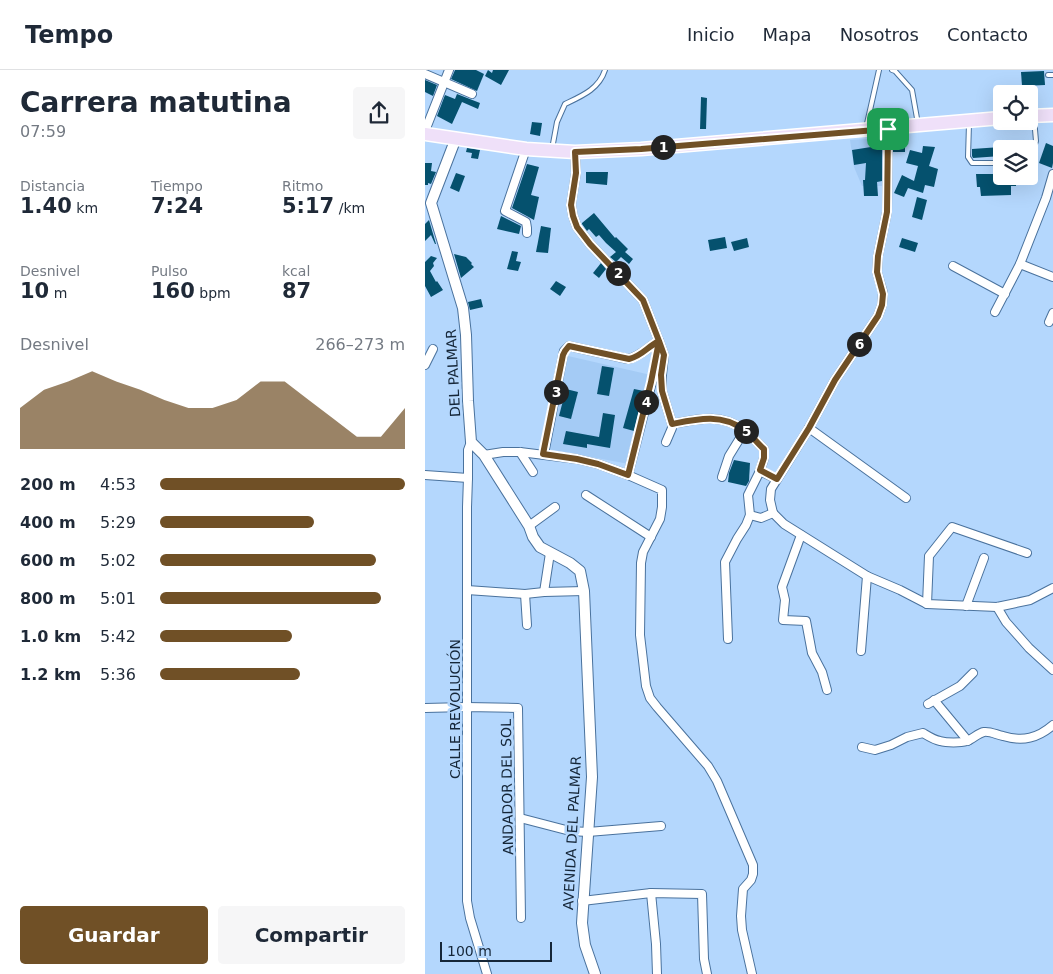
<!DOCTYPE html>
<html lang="es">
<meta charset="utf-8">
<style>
body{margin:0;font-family:"DejaVu Sans",sans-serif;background:#f6f6f7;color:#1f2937;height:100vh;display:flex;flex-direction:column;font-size:19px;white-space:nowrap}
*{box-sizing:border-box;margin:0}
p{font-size:16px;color:#747a83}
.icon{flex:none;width:28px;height:28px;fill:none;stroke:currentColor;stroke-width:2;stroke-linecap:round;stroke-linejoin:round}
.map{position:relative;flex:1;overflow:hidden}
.side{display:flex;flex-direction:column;background:#fff;width:425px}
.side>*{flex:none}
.buttons{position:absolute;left:568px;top:15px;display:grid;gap:10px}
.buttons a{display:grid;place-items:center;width:45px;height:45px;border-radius:5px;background:#fff;box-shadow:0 5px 20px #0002;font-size:25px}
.scale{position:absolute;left:15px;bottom:12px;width:112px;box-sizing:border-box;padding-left:5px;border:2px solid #152638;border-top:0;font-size:14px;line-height:18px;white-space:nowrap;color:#152638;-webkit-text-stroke:4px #b4d7fd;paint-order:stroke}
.pin{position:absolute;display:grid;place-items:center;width:42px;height:42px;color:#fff;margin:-21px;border-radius:10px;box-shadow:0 2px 8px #0006}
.km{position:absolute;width:25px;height:25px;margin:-12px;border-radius:50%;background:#222;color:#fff;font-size:14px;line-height:25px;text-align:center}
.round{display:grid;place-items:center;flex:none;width:52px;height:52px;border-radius:5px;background:#f6f6f7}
.summary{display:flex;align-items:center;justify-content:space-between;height:85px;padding:0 20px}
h1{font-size:28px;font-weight:700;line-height:38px}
.figures{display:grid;grid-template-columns:repeat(3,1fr);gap:8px;height:85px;padding:5px 20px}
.figures div{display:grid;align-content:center}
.figures b{font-size:21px;font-weight:700}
.figures small{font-size:14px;font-weight:400}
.figures p{font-size:14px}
.chart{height:140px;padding:10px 20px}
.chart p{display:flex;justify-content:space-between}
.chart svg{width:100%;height:90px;margin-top:5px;fill:#705026;opacity:.7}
.button{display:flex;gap:10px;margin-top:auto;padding:10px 20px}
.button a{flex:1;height:58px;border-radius:5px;background:#705026;color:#fff;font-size:20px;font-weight:700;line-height:58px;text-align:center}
.button a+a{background:#f6f6f7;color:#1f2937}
ul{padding:0 20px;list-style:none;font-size:16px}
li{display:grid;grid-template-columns:80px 60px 1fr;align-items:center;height:38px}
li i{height:12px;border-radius:6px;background:#705026}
header{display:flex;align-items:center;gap:30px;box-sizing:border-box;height:70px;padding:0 25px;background:#fff;border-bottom:1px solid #e0e1e3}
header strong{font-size:24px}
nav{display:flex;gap:28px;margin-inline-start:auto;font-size:18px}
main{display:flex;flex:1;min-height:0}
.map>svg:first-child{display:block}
</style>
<header>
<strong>Tempo</strong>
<nav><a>Inicio</a><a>Mapa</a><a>Nosotros</a><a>Contacto</a></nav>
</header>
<main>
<section class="side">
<div class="summary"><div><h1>Carrera matutina</h1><p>07:59</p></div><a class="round"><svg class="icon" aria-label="share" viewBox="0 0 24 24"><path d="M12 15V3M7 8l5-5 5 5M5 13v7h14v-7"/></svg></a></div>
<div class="figures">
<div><p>Distancia</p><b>1.40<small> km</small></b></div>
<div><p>Tiempo</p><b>7:24</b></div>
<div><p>Ritmo</p><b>5:17<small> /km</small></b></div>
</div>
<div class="figures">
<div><p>Desnivel</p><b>10<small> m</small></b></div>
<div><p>Pulso</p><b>160<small> bpm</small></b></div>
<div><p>kcal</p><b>87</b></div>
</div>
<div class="chart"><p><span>Desnivel</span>266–273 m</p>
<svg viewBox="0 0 160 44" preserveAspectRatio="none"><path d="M0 44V24L10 15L20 11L30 6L40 11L50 15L60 20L70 24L80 24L90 20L100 11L110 11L120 20L130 29L140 38L150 38L160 24V44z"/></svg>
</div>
<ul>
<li><b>200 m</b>4:53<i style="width:100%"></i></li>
<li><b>400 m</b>5:29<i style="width:63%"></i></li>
<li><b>600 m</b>5:02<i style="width:88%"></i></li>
<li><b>800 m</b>5:01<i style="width:90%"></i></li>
<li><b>1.0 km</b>5:42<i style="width:54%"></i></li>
<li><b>1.2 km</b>5:36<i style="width:57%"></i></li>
</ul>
<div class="button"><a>Guardar</a><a>Compartir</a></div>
</section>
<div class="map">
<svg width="628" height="904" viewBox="0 0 628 904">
<rect width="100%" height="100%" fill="#b4d7fd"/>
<g fill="#a4cbf5">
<polygon points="459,68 459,116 437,116 429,97 425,70"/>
<polygon points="143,286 226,305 204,394 123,379"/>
</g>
<g fill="#05516e">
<polygon points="30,0 51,0 59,4 52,21 26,9"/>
<polygon points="63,0 67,3 68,0 84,0 76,15 60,6"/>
<polygon points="619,1 620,15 597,16 596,2"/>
<polygon points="0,10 12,15 8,26 0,22"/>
<polygon points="32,24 55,33 53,39 37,32 27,54 12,46 20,25 30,29"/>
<polygon points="276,27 282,28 281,59 275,59"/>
<polygon points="107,52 117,53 115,66 105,64"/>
<polygon points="446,70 457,70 457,111 452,112 453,126 439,126 438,110 440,110 441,93 429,95 427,80 446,77"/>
<rect x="468" y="72" width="12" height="10"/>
<polygon points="621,73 628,76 628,93 627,98 614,93"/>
<polygon points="498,76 510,77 504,96 513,99 509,117 500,115 498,123 483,118 479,127 469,123 477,105 489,111 493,96 481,93 485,80 497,83"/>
<polygon points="576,77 576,86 548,88 547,86 547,79"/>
<polygon points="42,78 55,80 53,89 46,88 47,83 41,82"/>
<polygon points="0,93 7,93 6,101 11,102 6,114 3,113 3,115 0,115"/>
<polygon points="102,94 114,97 106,125 114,127 109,150 87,138"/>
<polygon points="161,102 183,102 182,115 161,113"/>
<polygon points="31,103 40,106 34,122 25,118"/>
<polygon points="551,104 576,104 576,106 591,106 591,116 586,116 586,125 556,126 555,117 552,117"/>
<polygon points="492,127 502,130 497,150 487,147"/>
<polygon points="169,143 190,168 191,167 203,179 200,182 208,189 204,194 196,187 191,192 185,187 191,182 181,173 174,165 171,167 164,159 162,161 157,154 157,153"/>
<polygon points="76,146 96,156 94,164 72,159"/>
<polygon points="4,150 11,174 10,174 6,165 0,171 0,154"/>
<polygon points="116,156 126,158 123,183 111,182"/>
<polygon points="300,167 302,178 285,181 283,170"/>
<polygon points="322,168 324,177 309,181 306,172"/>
<polygon points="477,168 493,173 490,182 474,177"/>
<polygon points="87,181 93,182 91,191 96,192 93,201 82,199"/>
<polygon points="29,184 41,187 47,193 46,194 49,197 36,208"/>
<polygon points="6,186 12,188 8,193 9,196 5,201 11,212 12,211 18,220 6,227 0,216 0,192"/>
<polygon points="176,193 181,199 174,208 168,203"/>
<polygon points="131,211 141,217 135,226 125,219"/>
<polygon points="56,229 58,237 45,240 43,232"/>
<polygon points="177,296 189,298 184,326 172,324"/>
<polygon points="141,319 153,322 146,349 134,346"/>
<polygon points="209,319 219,321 209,361 198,358"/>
<polygon points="178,343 190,345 185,378 162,374 162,378 138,374 141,361 174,367"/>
<polygon points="309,390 325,393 324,411 321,416 303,412 304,403"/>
</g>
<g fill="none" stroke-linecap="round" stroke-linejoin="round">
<g stroke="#4a729d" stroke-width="6">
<g id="service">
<polyline points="467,0 470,1 487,20 493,54"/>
<polyline points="623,5 628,5"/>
<polyline points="544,54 543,87 547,93 576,93"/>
<polyline points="441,58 454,0"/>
<path d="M127 79 132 52 140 34C157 26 174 19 180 0"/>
<polyline points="604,87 606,86 611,71 609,48"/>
</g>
</g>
<g stroke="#4a729d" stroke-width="10">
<g id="minor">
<polyline points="0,4 47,24"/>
<polyline points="0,61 24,0"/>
<polyline points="101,79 80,141 101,152 102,158 102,163"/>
<polyline points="150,82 151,103 146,135 148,146 152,157 165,174 218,230 234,271 227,312 203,405"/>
<polyline points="595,194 628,207"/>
<polyline points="528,196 580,224"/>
<polyline points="570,242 595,194 621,128 628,104"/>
<polyline points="624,252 628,243"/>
<polyline points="0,295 8,279"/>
<path d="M247 354C273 349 297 343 319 360 327 365 332 373 339 379V388L335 401 323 425 325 445 336 448 348 443"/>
<polyline points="384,358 481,428"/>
<polyline points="46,372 43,380 43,408 42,437 42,831 45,848 62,904"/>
<polyline points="95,382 108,402"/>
<path d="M119 384 138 285 139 281 144 276 203 289C217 286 222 277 234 271L239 285 237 305V321L247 354V358L241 372"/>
<polyline points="59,385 78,382 95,382 152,389 173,394 203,405 237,420 237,437 235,449 218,482 216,493 215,565 221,616 225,628 232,637 283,696 292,711 328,795 328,804 326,810 318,819 316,846 317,860 327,904"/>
<polyline points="335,401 352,409"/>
<polyline points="0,405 43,408"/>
<polyline points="297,407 304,386 320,360"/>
<polyline points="161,425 226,467"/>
<polyline points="348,443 345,430 346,419 384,358 410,310 453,246 457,235 458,223 452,202 453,186 462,142 463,59"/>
<polyline points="348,443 359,454 442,506 475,520 502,534 572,537 605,530 628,518"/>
<polyline points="104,456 130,437"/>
<polyline points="376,465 357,517 360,530 358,550 381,551 387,583 397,602 402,620"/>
<polyline points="42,520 100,524 119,522 159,521"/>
<polyline points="119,522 125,483"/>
<polyline points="100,524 102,555"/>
<polyline points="502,534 504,486 527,457 602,483"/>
<polyline points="541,536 559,488"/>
<polyline points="572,537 581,552 604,578 628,600"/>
<polyline points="303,569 300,492 312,469 321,455 325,445"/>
<polyline points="436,581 442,506"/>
<polyline points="509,630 543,671"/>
<polyline points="503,634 535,616 548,603"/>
<polyline points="0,638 41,637 93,638 96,848"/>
<path d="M437 677 450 680 466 675 482 667 498 663C503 666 509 670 515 671 522 673 535 673 542 671 548 669 553 663 559 662 565 661 572 665 578 666 598 672 613 668 628 655"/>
<polyline points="95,748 145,761 163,762 236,756"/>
<polyline points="226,823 231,874 232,904"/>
<polyline points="157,831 226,823 277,824 279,889 282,904"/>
</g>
</g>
<g stroke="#4a729d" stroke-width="12">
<polyline id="tertiary" points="31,68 6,133 38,238 41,265 43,331 46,372 59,385 104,456 108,467 115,477 145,493 155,501 159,521 167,707 157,853 160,875 170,904"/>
</g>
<g stroke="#fff" stroke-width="15">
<g id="primary">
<polyline points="604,46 628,45"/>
<polyline points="0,64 101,79 150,82 216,79 576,48"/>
</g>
</g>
<use href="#service" stroke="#fff" stroke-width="4"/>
<use href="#minor" stroke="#fff" stroke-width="8"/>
<use href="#tertiary" stroke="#fff" stroke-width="10"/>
<use href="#primary" stroke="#efe0f9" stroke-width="12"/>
</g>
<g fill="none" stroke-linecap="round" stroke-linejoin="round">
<g stroke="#fff" stroke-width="10">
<path id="route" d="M463 59 216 79 150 82 151 103 146 135 148 146 152 157 165 174 218 230 234 271C222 277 217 286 204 289L144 276 140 281 138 285 118 384 152 389 173 394 203 405 226 312 234 271 239 285 236 305 237 321 247 354C272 349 297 343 319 360 327 365 332 373 339 379V388L335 400 352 409 384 358 410 310 453 246 457 235 458 224 452 202 453 186 462 142 463 59"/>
</g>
<use href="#route" stroke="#705026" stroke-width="6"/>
</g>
<g text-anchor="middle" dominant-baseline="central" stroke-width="5" stroke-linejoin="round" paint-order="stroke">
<g font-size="14" fill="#152638" stroke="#b4d7fd">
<text transform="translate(28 303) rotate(-93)">DEL PALMAR</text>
<text transform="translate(30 639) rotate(-90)">CALLE REVOLUCIÓN</text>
<text transform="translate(82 717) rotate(-91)">ANDADOR DEL SOL</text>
<text transform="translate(147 763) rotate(-87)">AVENIDA DEL PALMAR</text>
</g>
</g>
</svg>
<div class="buttons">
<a><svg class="icon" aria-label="locate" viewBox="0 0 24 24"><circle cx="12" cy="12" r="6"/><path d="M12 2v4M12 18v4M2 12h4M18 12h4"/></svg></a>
<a><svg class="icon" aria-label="layers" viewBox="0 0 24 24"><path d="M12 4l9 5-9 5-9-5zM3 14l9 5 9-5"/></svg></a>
</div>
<div class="scale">100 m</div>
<div class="pin" style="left:463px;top:59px;background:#1e9e55"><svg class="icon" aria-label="arrive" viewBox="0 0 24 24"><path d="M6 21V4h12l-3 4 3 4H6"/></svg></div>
<b class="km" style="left:238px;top:77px">1</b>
<b class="km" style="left:193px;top:203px">2</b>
<b class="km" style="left:131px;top:322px">3</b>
<b class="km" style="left:221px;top:332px">4</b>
<b class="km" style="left:321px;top:361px">5</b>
<b class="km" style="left:434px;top:274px">6</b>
</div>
</main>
